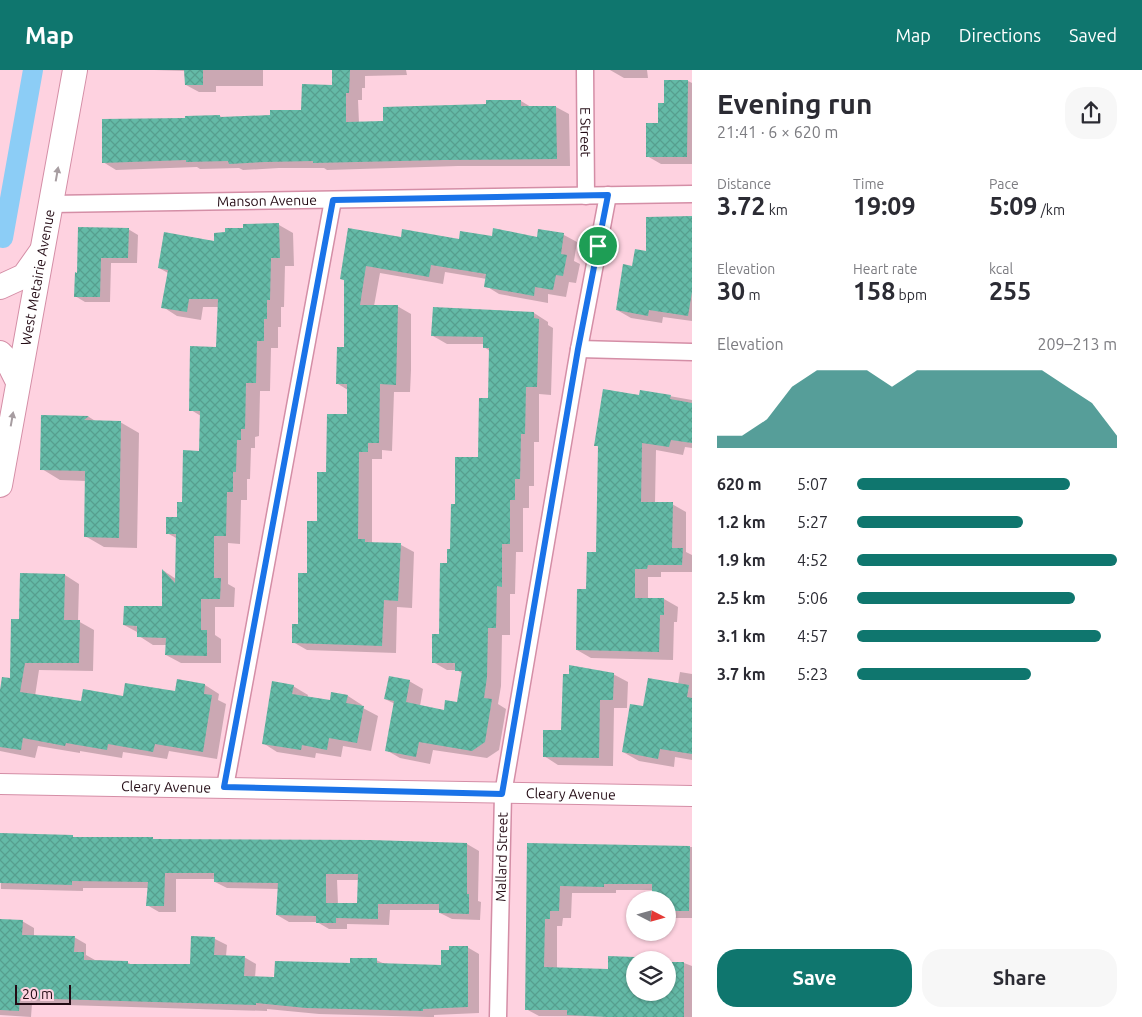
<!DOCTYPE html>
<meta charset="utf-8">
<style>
body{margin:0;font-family:Ubuntu,sans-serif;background:#f7f7f7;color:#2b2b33;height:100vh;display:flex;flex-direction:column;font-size:19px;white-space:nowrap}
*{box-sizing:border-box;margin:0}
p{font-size:16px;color:#7c7c81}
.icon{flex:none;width:28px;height:28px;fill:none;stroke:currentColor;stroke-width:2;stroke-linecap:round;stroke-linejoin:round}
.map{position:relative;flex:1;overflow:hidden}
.details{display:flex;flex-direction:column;background:#fff;width:450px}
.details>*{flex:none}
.needle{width:32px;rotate:96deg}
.fabs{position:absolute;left:626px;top:821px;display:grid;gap:10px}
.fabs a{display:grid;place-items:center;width:50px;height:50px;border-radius:50%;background:#fff;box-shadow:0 1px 4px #0004;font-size:25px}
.scale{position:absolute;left:15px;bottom:12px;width:56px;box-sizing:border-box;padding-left:5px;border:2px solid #230b14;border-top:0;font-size:14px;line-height:18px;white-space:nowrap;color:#230b14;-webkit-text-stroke:4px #fed2e0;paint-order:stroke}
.pin{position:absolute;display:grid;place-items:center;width:42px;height:42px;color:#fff;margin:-21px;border:2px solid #fff;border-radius:50%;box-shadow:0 1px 5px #0007}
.round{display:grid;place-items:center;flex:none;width:52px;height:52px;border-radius:20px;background:#f7f7f7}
.head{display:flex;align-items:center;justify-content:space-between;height:85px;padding:0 25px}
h1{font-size:28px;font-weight:700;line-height:38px}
.figures{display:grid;grid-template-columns:repeat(3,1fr);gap:8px;height:85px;padding:5px 25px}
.figures div{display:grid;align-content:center}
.figures b{font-size:25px;font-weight:700}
.figures small{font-size:14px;font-weight:400}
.figures p{font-size:14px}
.chart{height:140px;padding:10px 25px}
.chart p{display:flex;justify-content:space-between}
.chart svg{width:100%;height:90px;margin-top:5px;fill:#0f766e;opacity:.7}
.action{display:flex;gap:10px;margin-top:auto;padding:10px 25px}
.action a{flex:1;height:58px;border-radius:20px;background:#0f766e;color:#fff;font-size:20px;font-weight:700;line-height:58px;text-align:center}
.action a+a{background:#f7f7f7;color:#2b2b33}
ul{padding:0 25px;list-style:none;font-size:16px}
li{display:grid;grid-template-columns:80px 60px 1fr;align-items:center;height:38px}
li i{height:12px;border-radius:6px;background:#0f766e}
header{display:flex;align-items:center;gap:30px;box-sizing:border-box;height:70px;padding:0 25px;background:#0f766e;color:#fff}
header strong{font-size:24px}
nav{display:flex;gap:28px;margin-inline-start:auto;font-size:18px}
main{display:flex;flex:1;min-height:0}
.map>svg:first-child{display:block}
</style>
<header>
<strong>Map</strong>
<nav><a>Map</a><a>Directions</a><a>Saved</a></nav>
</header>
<main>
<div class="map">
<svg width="692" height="947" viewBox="0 0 692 947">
<defs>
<pattern id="building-cross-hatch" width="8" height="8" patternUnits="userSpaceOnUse" patternTransform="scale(1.25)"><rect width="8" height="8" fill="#64baa7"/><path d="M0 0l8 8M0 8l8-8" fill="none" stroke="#569f8f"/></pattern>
</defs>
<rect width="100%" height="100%" fill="#fed2e0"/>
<g fill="#0003" fill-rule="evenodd">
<polygon points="154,0 263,0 263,16 216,16 216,22 199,22 186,15 186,1"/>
<polygon points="333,0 406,0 407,5 365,6 365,18 362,18 362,30 358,30 359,53 384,52 487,35 487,31 521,31 531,37 556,37 569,44 570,96 458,96 327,100 324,98 279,98 243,100 239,98 200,99 197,97 116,100 103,92 186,49 220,46 223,48 271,46 302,41 333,16"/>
<polygon points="610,0 647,0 648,8 624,8"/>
<polygon points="688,11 692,13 692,94 661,94 647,86 665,34"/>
<polygon points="692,147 692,251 663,247 662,253 631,248 617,240 633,197 647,183"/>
<polygon points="244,155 279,155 293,163 294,196 285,196 284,237 281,237 281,257 278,257 278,278 271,278 270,321 260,321 259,366 255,367 255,378 251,378 250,409 247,409 247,430 241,430 240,474 228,473 228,514 235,518 234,537 215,537 215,565 221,569 221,593 181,593 166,585 167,575 153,575 139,566 139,563 124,555 164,538 164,501 176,509 178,469 167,463 178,448 200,382 201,346 191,340 218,278 219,237 203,237 201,250 177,246 163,237 168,203 159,198 244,159"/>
<polygon points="128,159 138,165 137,193 111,193 110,232 85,232 75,226 78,204"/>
<polygon points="539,160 564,165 577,172 574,191 580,194 576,213 569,212 566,227 548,224 548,233 499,224 486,216 487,209 445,202 443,214 380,203 374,236 397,236 411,244 411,300 410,322 394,322 392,381 382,380 382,389 372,389 372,473 401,475 414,482 412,538 397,537 396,583 307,580 293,572 299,556 328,403 348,345 348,320 338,314 345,278 345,211 342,209 402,169 460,170 493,168 538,168"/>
<polygon points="534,243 548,252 548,255 553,258 551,325 539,324 539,372 534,372 534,416 529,416 529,438 523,438 523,482 516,482 515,524 510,524 510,565 502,565 501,616 498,634 506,639 499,680 487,688 433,680 430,694 400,688 386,680 395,634 385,629 409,611 423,619 420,636 445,641 458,634 463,604 457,600 447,600 433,592 440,565 456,436 479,388 489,330 490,281 484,277 484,274 447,274 433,266"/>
<polygon points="641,321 692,330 692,378 685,377 683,385 656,380 655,433 672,434 686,442 686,482 692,485 692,502 661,502 661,507 648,507 648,529 664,529 678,537 677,552 674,552 673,590 591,588 577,580 588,521 597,483 599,377 595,375 640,327"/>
<polygon points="42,346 89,347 97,352 120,352 139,363 137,478 104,477 85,466 86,411 60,410 42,399"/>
<polygon points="65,505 79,514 78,551 94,560 93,601 39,600 35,626 82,632 176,623 205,615 219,624 218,630 226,634 217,689 169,681 167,689 123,682 122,688 80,681 80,683 38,676 35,688 0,681 0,627 11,609 20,551"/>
<polygon points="680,602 692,604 692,690 675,687 674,697 639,691 623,682 644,637 678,614"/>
<polygon points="613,604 628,612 627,638 614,638 613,696 558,695 544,686 563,662"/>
<polygon points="293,616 308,625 307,628 331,632 348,626 362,635 361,637 378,646 371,681 343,676 341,687 316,683 315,688 277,682 263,673"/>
<path d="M0 765 72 766 76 769 152 768 155 770 467 774 479 781 478 831 481 832 480 850 452 849 440 843V840H390L389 855 347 854V859H329L317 852H289L277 845 279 819 227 818 215 812V809H176V842H159L147 835 149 818H83V821L1 819ZM337 810H359V834H338Z"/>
<polygon points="528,775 692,777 692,848 668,848 668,830 653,830 653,820 616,820 616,823 572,823 571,848 563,848 562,856 557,856 557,898 609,900 609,887 643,888 646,890 635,890 635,922 668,922 668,893 684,893 692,896 692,947 539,946 526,939"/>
<polygon points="0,850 22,851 34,858 34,866 74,867 86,874 86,885 95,890 127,892 132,895 191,895 192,867 215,869 227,875 226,886 244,887 256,894 255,908 275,908 376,890 385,894 442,896 467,877 479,884 479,943 434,945 434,947 428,947 319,944 267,939 267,941 32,934 31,947 0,945"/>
</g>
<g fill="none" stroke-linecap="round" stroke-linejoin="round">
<polyline stroke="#8ccdf6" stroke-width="20" points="3,168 33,0"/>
</g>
<g fill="url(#building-cross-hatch)" fill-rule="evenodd">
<polygon points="184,0 203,0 203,15 185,15"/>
<polygon points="332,0 350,0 349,23 346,23 346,52 383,51 383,37 486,34 486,30 521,30 521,36 556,36 557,89 444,90 313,93 313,91 265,92 229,94 228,91 186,92 186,90 102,93 102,49 185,48 185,46 220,45 220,47 270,45 270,40 301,40 302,14 332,15"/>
<polygon points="664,10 688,10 687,87 646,87 646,53 658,53 658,33 664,33"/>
<polygon points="692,146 692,222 688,246 649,240 648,246 616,240 623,194 632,196 635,179 646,181 646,147"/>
<polygon points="279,153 280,188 271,188 270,230 267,230 267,249 264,249 264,271 257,271 256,313 246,313 245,359 241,359 241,370 237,370 236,402 233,402 233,422 227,422 226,466 214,466 214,508 221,508 220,529 201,529 201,560 207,560 207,586 165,585 166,568 137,567 137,556 123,555 124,536 162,536 162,499 175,513 176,464 166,464 166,447 177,447 177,432 182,432 183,380 199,381 200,341 189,341 190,276 216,277 218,229 189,229 187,242 161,238 168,200 158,198 164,162 214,171 214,163 225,162 225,158 243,158 243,154"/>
<polygon points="78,157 129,158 128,188 101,188 100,227 74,227 75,202 77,203"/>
<polygon points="348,158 401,167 402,159 459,169 460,161 492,166 493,158 537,167 538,159 564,163 561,184 567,185 563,206 556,205 553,220 535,217 534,226 484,217 486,204 431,195 429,207 366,196 360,235 398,235 396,315 380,314 379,373 368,373 368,382 359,382 358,469 365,469 365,472 401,473 398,531 384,530 382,576 292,573 292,554 298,554 298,503 307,503 307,451 317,451 317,402 326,402 327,344 347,344 347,314 336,314 337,277 344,277 344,210 340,209"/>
<polygon points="433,237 534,242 534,248 539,249 537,317 526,317 525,364 521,364 520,409 515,409 515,430 510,430 510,474 502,474 502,517 497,516 496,558 488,558 487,607 484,628 492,629 485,672 472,681 419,672 416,687 385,681 394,631 384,629 389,606 410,610 406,632 444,640 445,630 457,632 462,601 455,601 455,593 432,593 432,564 439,564 440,493 447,493 447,479 450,479 451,434 455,434 455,387 478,387 479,328 488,328 489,278 483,278 483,267 431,266"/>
<polygon points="603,319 639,325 640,320 671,325 670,329 692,333 692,373 671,370 669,377 642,373 641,432 673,432 672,478 683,478 682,495 648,495 647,499 635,499 635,528 664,528 664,545 660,545 659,582 576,580 577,519 586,519 587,482 596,482 598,376 594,376"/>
<polygon points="41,345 89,346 84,350 121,351 119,468 84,467 85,401 40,400"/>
<polygon points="20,503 65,504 64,550 80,550 79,593 25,593 20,622 81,631 83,619 123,626 125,613 175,621 177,609 205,614 204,624 212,625 203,682 155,674 153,682 108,674 107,680 66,673 65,676 23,668 21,680 0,677 0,620 2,607 10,608 11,549 19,549"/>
<polygon points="569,595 614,603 613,630 600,630 599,688 543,687 543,660 561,660 563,604 569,604"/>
<polygon points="648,608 689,615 687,627 692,628 692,684 660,679 658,689 622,682 630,634 643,636"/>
<polygon points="272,611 294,615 292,624 330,630 331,622 348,625 346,633 364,636 357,673 329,668 327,680 302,675 301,680 262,674"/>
<path d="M0 763 73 765V767H153V769L371 770 467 773V824H469V844L439 843V834H378V849L336 848V853H316V846L276 845 278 813 214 812V803H165L164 836H146L148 812 72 811V815L0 813ZM326 804H358L357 833H326Z"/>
<polygon points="527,773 690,776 689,841 668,841 668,830 652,830 652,814 604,814 604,817 560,816 559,841 550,841 550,849 545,849 544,897 608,899 608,886 635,887 635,922 668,922 668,892 684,892 684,947 607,947 567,945 567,940 525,940"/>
<polygon points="0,849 23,850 22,865 75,866 74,882 84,882 84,890 128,891 128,894 190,894 191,866 215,867 214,885 245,886 244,906 274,907 275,891 350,893 350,888 377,888 377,893 441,895 441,880 449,880 449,876 468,876 468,937 423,939 423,941 306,938 256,933 256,935 20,928 19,941 0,940"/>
</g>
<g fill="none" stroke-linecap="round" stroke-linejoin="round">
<g stroke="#d48ea6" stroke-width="19">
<g id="minor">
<path id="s1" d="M585 0 586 126"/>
<path id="s2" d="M51 134 692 124"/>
<polyline points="579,279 692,282"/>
<polyline points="225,717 333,130"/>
<path id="s3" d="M498 947 503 724 579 279 608 125"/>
</g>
</g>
<g stroke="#d48ea6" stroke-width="22">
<g id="tertiary">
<path id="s4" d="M0 714 692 726"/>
</g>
</g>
<g stroke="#d48ea6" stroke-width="26">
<g id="secondary">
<polyline points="0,217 24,206 41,182"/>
<polyline points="0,283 7,290 18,312"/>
<path id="s5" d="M0 415 75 0"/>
</g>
</g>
<use href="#minor" stroke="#fff" stroke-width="16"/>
<use href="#tertiary" stroke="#fff" stroke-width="20"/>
<use href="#secondary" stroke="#fff" stroke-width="24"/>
</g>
<defs><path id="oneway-solid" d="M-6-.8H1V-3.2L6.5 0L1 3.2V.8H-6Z" transform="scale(1.25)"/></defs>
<g fill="#a79da1">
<use href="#oneway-solid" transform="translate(57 104) rotate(-80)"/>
<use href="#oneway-solid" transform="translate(12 349) rotate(-80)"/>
</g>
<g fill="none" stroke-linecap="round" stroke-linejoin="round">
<g stroke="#fff" stroke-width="10">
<polygon id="route" points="608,125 578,279 502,724 224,717 333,130"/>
</g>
<use href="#route" stroke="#1a73e8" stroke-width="6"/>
</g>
<g text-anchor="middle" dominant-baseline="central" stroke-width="4" stroke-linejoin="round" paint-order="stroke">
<g font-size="14" fill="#230b14" stroke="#fed2e0">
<text stroke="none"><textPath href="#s1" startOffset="62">E Street</textPath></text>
<text stroke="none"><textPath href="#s2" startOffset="216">Manson Avenue</textPath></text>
<text stroke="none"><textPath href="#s5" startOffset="211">West Metairie Avenue</textPath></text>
<text stroke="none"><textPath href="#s4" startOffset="166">Cleary Avenue</textPath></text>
<text stroke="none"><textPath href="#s4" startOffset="571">Cleary Avenue</textPath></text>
<text stroke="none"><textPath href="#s3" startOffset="160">Mallard Street</textPath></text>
</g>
</g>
</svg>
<div class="fabs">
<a><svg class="needle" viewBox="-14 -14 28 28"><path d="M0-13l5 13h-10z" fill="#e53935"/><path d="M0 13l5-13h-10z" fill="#7c7c81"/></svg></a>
<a><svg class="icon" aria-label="layers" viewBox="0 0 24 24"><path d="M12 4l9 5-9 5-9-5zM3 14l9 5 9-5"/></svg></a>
</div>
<div class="scale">20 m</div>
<div class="pin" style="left:598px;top:176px;background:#1e9e55"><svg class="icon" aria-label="arrive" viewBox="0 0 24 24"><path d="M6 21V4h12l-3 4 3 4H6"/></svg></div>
</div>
<section class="details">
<div class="head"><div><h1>Evening run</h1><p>21:41 · 6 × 620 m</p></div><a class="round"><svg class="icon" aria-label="share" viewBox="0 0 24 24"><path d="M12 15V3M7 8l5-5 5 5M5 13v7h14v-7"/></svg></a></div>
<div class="figures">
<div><p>Distance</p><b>3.72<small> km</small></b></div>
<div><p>Time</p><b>19:09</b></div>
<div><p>Pace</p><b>5:09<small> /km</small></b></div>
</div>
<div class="figures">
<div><p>Elevation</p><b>30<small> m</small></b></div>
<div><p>Heart rate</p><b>158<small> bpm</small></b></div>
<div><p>kcal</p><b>255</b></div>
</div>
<div class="chart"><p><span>Elevation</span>209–213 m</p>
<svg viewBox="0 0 160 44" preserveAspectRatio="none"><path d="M0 44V38L10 38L20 30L30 14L40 6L50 6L60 6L70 14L80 6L90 6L100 6L110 6L120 6L130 6L140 14L150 22L160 38V44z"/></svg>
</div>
<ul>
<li><b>620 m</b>5:07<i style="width:82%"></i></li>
<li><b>1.2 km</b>5:27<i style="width:64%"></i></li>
<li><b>1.9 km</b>4:52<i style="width:100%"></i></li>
<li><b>2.5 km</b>5:06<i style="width:84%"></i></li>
<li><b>3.1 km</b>4:57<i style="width:94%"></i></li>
<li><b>3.7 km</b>5:23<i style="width:67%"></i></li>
</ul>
<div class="action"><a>Save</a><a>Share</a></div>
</section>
</main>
